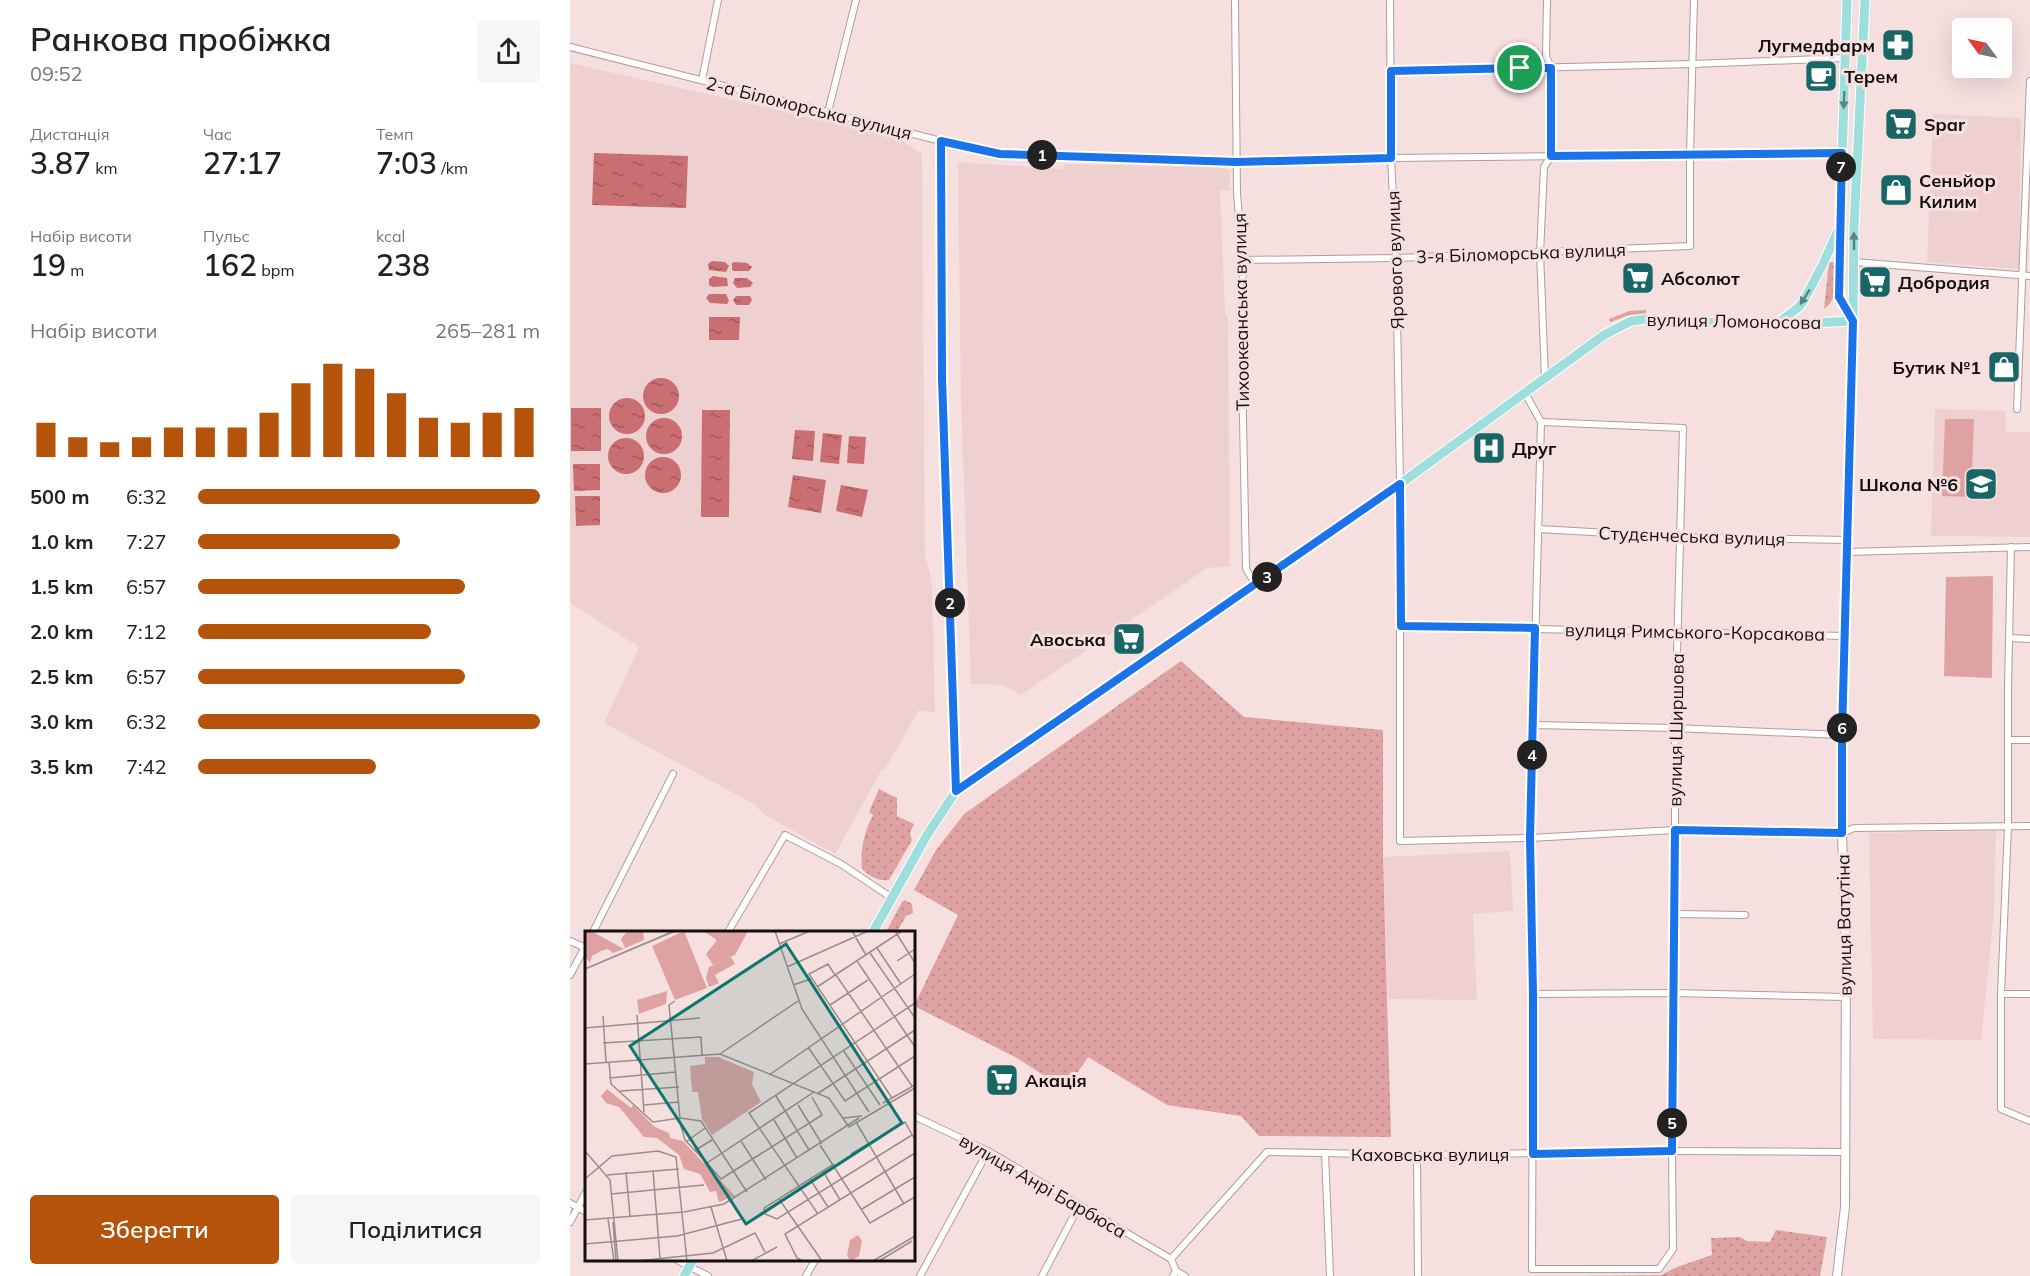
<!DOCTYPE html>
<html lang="uk">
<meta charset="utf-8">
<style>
body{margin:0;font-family:Mulish,sans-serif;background:#f6f6f6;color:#222;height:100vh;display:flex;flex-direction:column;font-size:22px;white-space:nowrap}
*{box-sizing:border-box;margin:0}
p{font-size:20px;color:#767676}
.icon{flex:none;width:33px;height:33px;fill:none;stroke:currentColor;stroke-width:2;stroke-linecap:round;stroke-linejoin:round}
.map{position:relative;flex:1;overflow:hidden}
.sheet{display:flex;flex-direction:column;background:#fff;width:570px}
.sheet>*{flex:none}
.needle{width:39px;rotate:303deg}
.buttons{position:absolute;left:1382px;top:18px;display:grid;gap:12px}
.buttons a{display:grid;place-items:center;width:60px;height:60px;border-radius:6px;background:#fff;box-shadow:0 6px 24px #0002;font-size:30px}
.pin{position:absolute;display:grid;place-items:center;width:51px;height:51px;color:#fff;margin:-26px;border:3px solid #fff;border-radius:50%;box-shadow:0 2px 6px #0007}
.km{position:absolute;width:30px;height:30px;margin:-15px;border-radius:50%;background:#222;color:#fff;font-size:16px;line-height:30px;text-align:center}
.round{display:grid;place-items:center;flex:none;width:63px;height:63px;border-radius:6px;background:#f6f6f6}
.summary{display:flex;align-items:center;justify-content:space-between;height:102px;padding:0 30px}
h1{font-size:33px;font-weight:600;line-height:45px}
.figures{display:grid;grid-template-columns:repeat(3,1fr);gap:9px;height:102px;padding:6px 30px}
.figures div{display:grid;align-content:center}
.figures b{font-size:30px;font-weight:600}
.figures small{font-size:16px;font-weight:400}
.figures p{font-size:16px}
.chart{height:168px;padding:12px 30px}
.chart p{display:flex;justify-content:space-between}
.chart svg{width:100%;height:108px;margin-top:6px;stroke:#b45309;stroke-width:6}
.button{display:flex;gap:12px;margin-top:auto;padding:12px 30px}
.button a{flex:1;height:69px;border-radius:6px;background:#b45309;color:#fff;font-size:24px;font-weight:600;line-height:69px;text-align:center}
.button a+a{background:#f6f6f6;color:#222}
ul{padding:0 30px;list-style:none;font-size:20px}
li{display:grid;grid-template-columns:96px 72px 1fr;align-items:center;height:45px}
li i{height:15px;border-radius:8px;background:#b45309}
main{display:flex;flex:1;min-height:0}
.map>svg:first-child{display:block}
</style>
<main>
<section class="sheet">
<div class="summary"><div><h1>Ранкова пробіжка</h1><p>09:52</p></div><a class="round"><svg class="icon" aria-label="share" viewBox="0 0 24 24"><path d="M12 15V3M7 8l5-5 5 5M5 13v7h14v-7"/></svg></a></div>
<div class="figures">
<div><p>Дистанція</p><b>3.87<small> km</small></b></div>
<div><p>Час</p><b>27:17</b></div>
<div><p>Темп</p><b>7:03<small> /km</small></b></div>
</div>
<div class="figures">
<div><p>Набір висоти</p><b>19<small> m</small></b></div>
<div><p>Пульс</p><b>162<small> bpm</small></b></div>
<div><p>kcal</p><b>238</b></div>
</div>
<div class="chart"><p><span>Набір висоти</span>265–281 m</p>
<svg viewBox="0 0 160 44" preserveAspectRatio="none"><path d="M5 44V30M15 44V36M25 44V38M35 44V36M45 44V32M55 44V32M65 44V32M75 44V26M85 44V14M95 44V6M105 44V8M115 44V18M125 44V28M135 44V30M145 44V26M155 44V24"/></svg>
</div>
<ul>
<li><b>500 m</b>6:32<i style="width:100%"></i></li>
<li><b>1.0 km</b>7:27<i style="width:59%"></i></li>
<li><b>1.5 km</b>6:57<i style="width:78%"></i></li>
<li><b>2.0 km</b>7:12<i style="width:68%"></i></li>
<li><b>2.5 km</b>6:57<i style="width:78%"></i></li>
<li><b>3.0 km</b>6:32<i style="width:100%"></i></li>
<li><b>3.5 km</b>7:42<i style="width:52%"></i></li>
</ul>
<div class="button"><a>Зберегти</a><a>Поділитися</a></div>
</section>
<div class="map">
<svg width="1460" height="1276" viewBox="0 0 1460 1276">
<defs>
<pattern id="grass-dots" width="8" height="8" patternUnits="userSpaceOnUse" patternTransform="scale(1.5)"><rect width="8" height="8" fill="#dfa2a3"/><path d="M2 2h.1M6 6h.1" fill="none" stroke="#be8a8b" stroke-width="1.8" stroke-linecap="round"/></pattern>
<pattern id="water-ripples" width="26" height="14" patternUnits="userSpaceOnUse" patternTransform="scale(1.5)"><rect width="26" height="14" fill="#c96e71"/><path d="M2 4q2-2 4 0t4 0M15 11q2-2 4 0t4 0" fill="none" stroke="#a2595b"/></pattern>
</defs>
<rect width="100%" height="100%" fill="#f6e0df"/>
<g fill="#efd0d0">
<polygon points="0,63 326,137 352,154 355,555 362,582 365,713 349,710 315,769 311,771 265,854 195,815 182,803 34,723 69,647 0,603"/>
<polygon points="1363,114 1451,118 1449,269 1357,262"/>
<polygon points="388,162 493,169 495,164 649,167 660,170 660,190 650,191 655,313 658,318 660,566 637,568 451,695 434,685 401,684 391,401"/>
<polygon points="1365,409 1436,411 1435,432 1460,432 1460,537 1361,536"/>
<polygon points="1426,831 1424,912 1411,1040 1303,1039 1299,833"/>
<polygon points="940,851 943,911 903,914 907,1000 818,999 813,857"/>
</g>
<g fill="url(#grass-dots)">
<path d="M1259 262H1266C1265 278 1269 299 1254 309Z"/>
<polygon points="1076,310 1076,314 1059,315 1041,322 1039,319 1059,311"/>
<polygon points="611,661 674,717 813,730 813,857 821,1137 689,1136 671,1116 597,1105 518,1057 496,1090 447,1058 344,1006 388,915 344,890 366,850 394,814"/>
<path d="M309 789 327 798V816L344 824 340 833 342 840 319 880C307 881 301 877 292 869 290 850 294 832 303 815L299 812Z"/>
<polygon points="335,900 342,904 343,913 336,916 327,932 316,932 332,902"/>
<polygon points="1206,1230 1257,1237 1250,1276 1008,1276 1091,1275 1107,1267 1142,1255 1141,1238 1170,1237 1177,1241 1200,1242"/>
</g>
<g fill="#dfa2a3">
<polygon points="1375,419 1404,419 1401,497 1372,496"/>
<polygon points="1423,576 1422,678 1374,676 1376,577"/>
</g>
<g fill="url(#water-ripples)">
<polygon points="24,153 118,156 116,208 22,205"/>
<polygon points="142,261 155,262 159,266 156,272 139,270 138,264"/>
<polygon points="165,262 177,263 182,267 179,271 164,271 162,270 162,263"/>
<polygon points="143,276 157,278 158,286 143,287 139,285 139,279"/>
<polygon points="165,278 177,278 183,283 180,287 167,288 163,283"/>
<polygon points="139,294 156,294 159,301 157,304 140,303 136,298"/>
<polygon points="166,296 180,296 182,300 179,305 166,305 163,300"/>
<polygon points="139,317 170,317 169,340 139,340"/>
<circle cx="91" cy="396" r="18"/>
<circle cx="57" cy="416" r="18"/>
<rect x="1" y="408" width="30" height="43"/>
<polygon points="132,410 160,410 159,517 131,517"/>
<circle cx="94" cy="436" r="18"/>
<polygon points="225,430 245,431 243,461 222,459"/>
<polygon points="253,433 272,435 269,464 250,462"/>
<polygon points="279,436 296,437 294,464 277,463"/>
<circle cx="56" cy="456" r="18"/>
<circle cx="93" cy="475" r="18"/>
<polygon points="3,464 30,464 30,490 4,491"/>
<polygon points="223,475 256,480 251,513 218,507"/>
<polygon points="271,485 298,490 292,517 266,511"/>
<polygon points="5,496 30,496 30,525 6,526"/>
</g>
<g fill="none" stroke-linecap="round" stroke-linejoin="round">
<g stroke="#b19c9c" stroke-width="8">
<g id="street">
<polyline points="665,0 667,194 673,260 672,369 676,569 686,585"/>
<polyline points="820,0 821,158 826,258 830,484 830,841 960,838 1105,830 1272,833 1284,828 1460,826"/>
<polyline points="0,47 371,141 430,154 667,162 821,158 1272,153"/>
<polyline points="821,71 1123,64 1275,58"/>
<polyline points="132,80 148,0"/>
<polyline points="258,112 286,0"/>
<polyline points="371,141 372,378 386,791"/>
<polyline points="673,260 826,258 1120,246 1120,155 1124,0"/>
<polyline points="1284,262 1460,276"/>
<polyline points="975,378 970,253 974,167 981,156 981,68 976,56 977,0"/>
<polyline points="955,393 971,422 960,838 963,994 962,1269"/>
<polyline points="1447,409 1460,81"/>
<polyline points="968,529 1111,537 1277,540"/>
<polyline points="1441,547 1438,688 1438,826 1431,994 1431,1109 1460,1121"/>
<polyline points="1276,552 1460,547"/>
<polyline points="831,626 1275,636"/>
<polyline points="1440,638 1460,639"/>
<polyline points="963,725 1105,728 1272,735"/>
<polyline points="1439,740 1460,740"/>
<polyline points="1105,914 1175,915"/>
<polyline points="23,932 103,774"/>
<polyline points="158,932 215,835 271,864 322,898"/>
<polyline points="0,941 16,948"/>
<polyline points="0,975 16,945"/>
<polyline points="963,994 1103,993 1276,997"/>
<polyline points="1431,994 1460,994"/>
<polyline points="344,1116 418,1151 601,1259"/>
<polyline points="755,1153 760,1276"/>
<polyline points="847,1155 848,1276"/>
<polyline points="0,1203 16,1212"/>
<polyline points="0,1222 16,1192"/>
<polyline points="107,1260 138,1276"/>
<polyline points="962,1269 1089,1269 1103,1249 1102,1151 1105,914 1105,728 1113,428 971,422"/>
<polyline points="606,1271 615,1276"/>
<polyline points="236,1276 245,1260"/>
<polyline points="350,1276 418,1151"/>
<polyline points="472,1276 509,1206"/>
<polyline points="603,1276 606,1271 601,1259 697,1152 847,1155 1102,1151 1275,1152"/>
</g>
</g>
<g stroke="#b19c9c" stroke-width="10">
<polyline id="secondary" points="1267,1276 1275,1207 1276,956 1272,833 1272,735 1283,321 1269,297 1270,227"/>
</g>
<g stroke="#fff" stroke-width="11">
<g id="primary">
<polyline points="1205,325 1229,307 1234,300 1253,264 1270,226 1277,0"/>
<polyline points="303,932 357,835 386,791 830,484 1034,335 1061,321 1076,319 1205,325 1283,321 1284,227 1295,0"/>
<polyline points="114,1276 123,1260"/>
</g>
</g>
<use href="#street" stroke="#fff" stroke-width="6"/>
<use href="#secondary" stroke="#fff" stroke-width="8"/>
<use href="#primary" stroke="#9edfde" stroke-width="9"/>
</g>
<defs><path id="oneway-solid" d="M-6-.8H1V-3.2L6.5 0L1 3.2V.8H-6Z" transform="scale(1.5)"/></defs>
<g fill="#608180">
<use href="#oneway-solid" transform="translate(1274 100) rotate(92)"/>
<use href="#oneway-solid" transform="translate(1284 241) rotate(-91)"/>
<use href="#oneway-solid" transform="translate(1235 297) rotate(122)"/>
</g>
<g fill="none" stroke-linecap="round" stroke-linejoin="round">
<g stroke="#fff" stroke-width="12">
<polygon id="route" points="950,68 981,68 981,156 1272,153 1269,297 1283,321 1272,735 1272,833 1105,830 1102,1151 963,1154 963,994 960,838 965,628 831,626 830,484 386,791 372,378 371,141 430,154 667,162 821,158 821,71"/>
</g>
<use href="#route" stroke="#1a73e8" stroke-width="8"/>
</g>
<defs>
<g id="pharmacy-square" transform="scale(1.725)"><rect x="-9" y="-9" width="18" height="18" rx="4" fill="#186665" stroke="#f6e0df"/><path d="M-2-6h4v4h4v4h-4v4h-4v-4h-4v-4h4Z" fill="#fff"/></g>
<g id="cafe-square" transform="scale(1.725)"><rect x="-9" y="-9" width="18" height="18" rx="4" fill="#186665" stroke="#f6e0df"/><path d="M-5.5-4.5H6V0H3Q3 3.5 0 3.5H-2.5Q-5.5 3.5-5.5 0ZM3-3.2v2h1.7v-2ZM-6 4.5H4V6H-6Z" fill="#fff"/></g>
<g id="supermarket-square" transform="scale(1.725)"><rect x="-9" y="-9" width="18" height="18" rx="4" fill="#186665" stroke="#f6e0df"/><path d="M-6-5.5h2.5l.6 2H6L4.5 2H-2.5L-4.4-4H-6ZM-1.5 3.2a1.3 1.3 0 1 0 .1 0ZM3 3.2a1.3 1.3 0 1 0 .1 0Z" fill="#fff"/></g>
<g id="shop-square" transform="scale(1.725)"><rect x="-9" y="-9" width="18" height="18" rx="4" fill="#186665" stroke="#f6e0df"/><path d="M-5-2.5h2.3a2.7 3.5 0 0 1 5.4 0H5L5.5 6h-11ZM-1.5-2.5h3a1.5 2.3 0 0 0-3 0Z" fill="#fff"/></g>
<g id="hospital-square" transform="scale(1.725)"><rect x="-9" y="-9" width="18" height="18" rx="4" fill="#186665" stroke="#f6e0df"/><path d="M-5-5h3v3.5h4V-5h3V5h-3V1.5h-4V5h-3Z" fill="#fff"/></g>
<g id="school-square" transform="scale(1.725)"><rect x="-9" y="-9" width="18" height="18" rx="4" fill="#186665" stroke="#f6e0df"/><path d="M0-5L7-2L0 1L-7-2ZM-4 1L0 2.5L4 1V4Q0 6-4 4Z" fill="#fff"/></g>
</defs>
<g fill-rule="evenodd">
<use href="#pharmacy-square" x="1328" y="45"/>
<use href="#cafe-square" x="1251" y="76"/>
<use href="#supermarket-square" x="1331" y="124"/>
<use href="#shop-square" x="1326" y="190"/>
<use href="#supermarket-square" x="1068" y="278"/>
<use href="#supermarket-square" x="1305" y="282"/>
<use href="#shop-square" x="1434" y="367"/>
<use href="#hospital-square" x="919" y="448"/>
<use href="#school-square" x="1411" y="484"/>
<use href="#supermarket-square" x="559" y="639"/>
<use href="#supermarket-square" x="432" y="1080"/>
</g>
<g text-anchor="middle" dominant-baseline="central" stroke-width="6" stroke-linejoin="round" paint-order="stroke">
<g font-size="18" font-weight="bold" fill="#150e0e" stroke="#f6e0df" text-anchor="start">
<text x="1305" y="45" text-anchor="end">Лугмедфарм</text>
<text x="1274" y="76">Терем</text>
<text x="1354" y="124">Spar</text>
<text x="1349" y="180">Сеньйор<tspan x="1349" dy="21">Килим</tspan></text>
<text x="1091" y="278">Абсолют</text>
<text x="1328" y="282">Добродия</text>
<text x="1411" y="367" text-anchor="end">Бутик №1</text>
<text x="942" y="448">Друг</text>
<text x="1388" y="484" text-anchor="end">Школа №6</text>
<text x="536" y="639" text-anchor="end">Авоська</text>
<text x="455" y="1080">Акація</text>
</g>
<g font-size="18" fill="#150e0e" stroke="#f6e0df">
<text transform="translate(239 108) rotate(14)">2-а Біломорська вулиця</text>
<text transform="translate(951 253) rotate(-2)">3-я Біломорська вулиця</text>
<text transform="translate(825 260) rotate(-92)">Ярового вулиця</text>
<text transform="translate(671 312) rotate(-91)">Тихоокеанська вулиця</text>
<text transform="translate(1164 321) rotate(1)">вулиця Ломоносова</text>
<text transform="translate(1122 536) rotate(2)">Студєнчеська вулиця</text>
<text transform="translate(1125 632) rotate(1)">вулиця Римського-Корсакова</text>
<text transform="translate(1106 730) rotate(-89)">вулиця Ширшова</text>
<text transform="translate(1274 925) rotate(-91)">вулиця Ватутіна</text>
<text x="860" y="1154">Каховська вулиця</text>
<text transform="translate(473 1186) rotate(30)">вулиця Анрі Барбюса</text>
</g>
</g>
<g transform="translate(15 931)">
<rect width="330" height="330" fill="#f6e0df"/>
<path d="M99 0 122 57 90 69 67 15ZM82 60 81 73 54 83 52 69ZM120 126H133L169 141 167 153 176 171 127 204 117 188 113 161H107L105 135 120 133ZM22 158 46 177 48 174 70 196 84 202 85 207 98 210 150 265 134 271 131 260 125 261 115 243 99 238 94 224 72 207 59 206 34 176 21 172 16 165Z" fill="#dfa2a3"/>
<path d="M0 0 8 1 39 18 28 22 23 18 16 20 7 25 5 32 0 25Z" fill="#dfa2a3"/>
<path d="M42 0H58L59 9 40 17 36 8ZM118 0H163L150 24 128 34 121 23 132 9ZM146 26 150 33 130 44 134 52 124 56 121 47 124 36Z" fill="#dfa2a3"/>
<path d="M273 304 277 310 274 325 266 330 262 325 265 309Z" fill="#dfa2a3"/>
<path fill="none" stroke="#9c8c8b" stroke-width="1.5" d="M190 0 217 78 284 181M267 0 281 24M310 0 330 32M194 13 225 0M292 17 316 53M285 22 330 87M272 30 330 116M312 30 330 18M202 36 283 0M0 38 89 0M0 38 90 0M250 44 243 33 224 43 307 167M251 44 327 155M208 54 226 48M232 56 317 0M90 70 84 74 95 187M245 74 283 49M52 84 59 181M18 85 21 131M0 97 115 87M18 112 116 106 117 124M223 116 260 170 330 125M258 119 295 174M135 123 213 70M24 131 26 153 68 191 95 187 116 190 162 261M0 133 135 123 244 167 264 196 330 157M184 144 330 43M24 147 91 141M35 160 94 156M232 163 330 99M191 165 224 219M298 172 330 154M59 174 94 171M213 174 237 213M258 187 277 185M94 188 100 209 122 232M189 189 212 227M271 191 319 273M156 210 181 249M101 211 120 197M235 214 285 292 330 266M0 220 25 249 33 330M109 220 127 209M266 223 320 191 330 209M122 232 136 248 237 184 227 166M122 232 229 161M249 233 179 277 180 283 192 288 327 204M68 239 75 327M238 240 255 269M41 241 45 285M22 244 94 238M0 248 27 225 73 220 91 226 102 330M225 248 243 276M26 263 119 254M194 268 237 330M126 276 142 330M277 278 330 246M233 283 164 182 330 72M23 288 29 330M0 289 99 281 139 273 274 187M28 291 31 330M0 313 92 305 157 288M52 330 128 322 170 302 180 321M166 330 192 316M218 330 212 327 200 303 330 222M288 330 330 305M294 330 327 310"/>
<path fill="#0f766e" fill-opacity="0.15" stroke="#0f766e" stroke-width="3" d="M201 13 317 192 161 293 45 115Z"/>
<rect width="330" height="330" fill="none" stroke="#150e0e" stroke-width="3"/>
</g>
</svg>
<div class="buttons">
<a><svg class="needle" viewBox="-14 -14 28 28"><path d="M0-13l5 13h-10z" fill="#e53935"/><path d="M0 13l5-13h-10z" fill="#767676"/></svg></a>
</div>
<div class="pin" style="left:950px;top:68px;background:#1e9e55"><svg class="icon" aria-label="arrive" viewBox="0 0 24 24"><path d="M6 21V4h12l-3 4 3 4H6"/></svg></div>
<b class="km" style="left:472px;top:155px">1</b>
<b class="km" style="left:380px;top:603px">2</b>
<b class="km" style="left:697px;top:577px">3</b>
<b class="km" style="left:962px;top:755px">4</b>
<b class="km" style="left:1102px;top:1123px">5</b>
<b class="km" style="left:1272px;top:728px">6</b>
<b class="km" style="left:1271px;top:167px">7</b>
</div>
</main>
